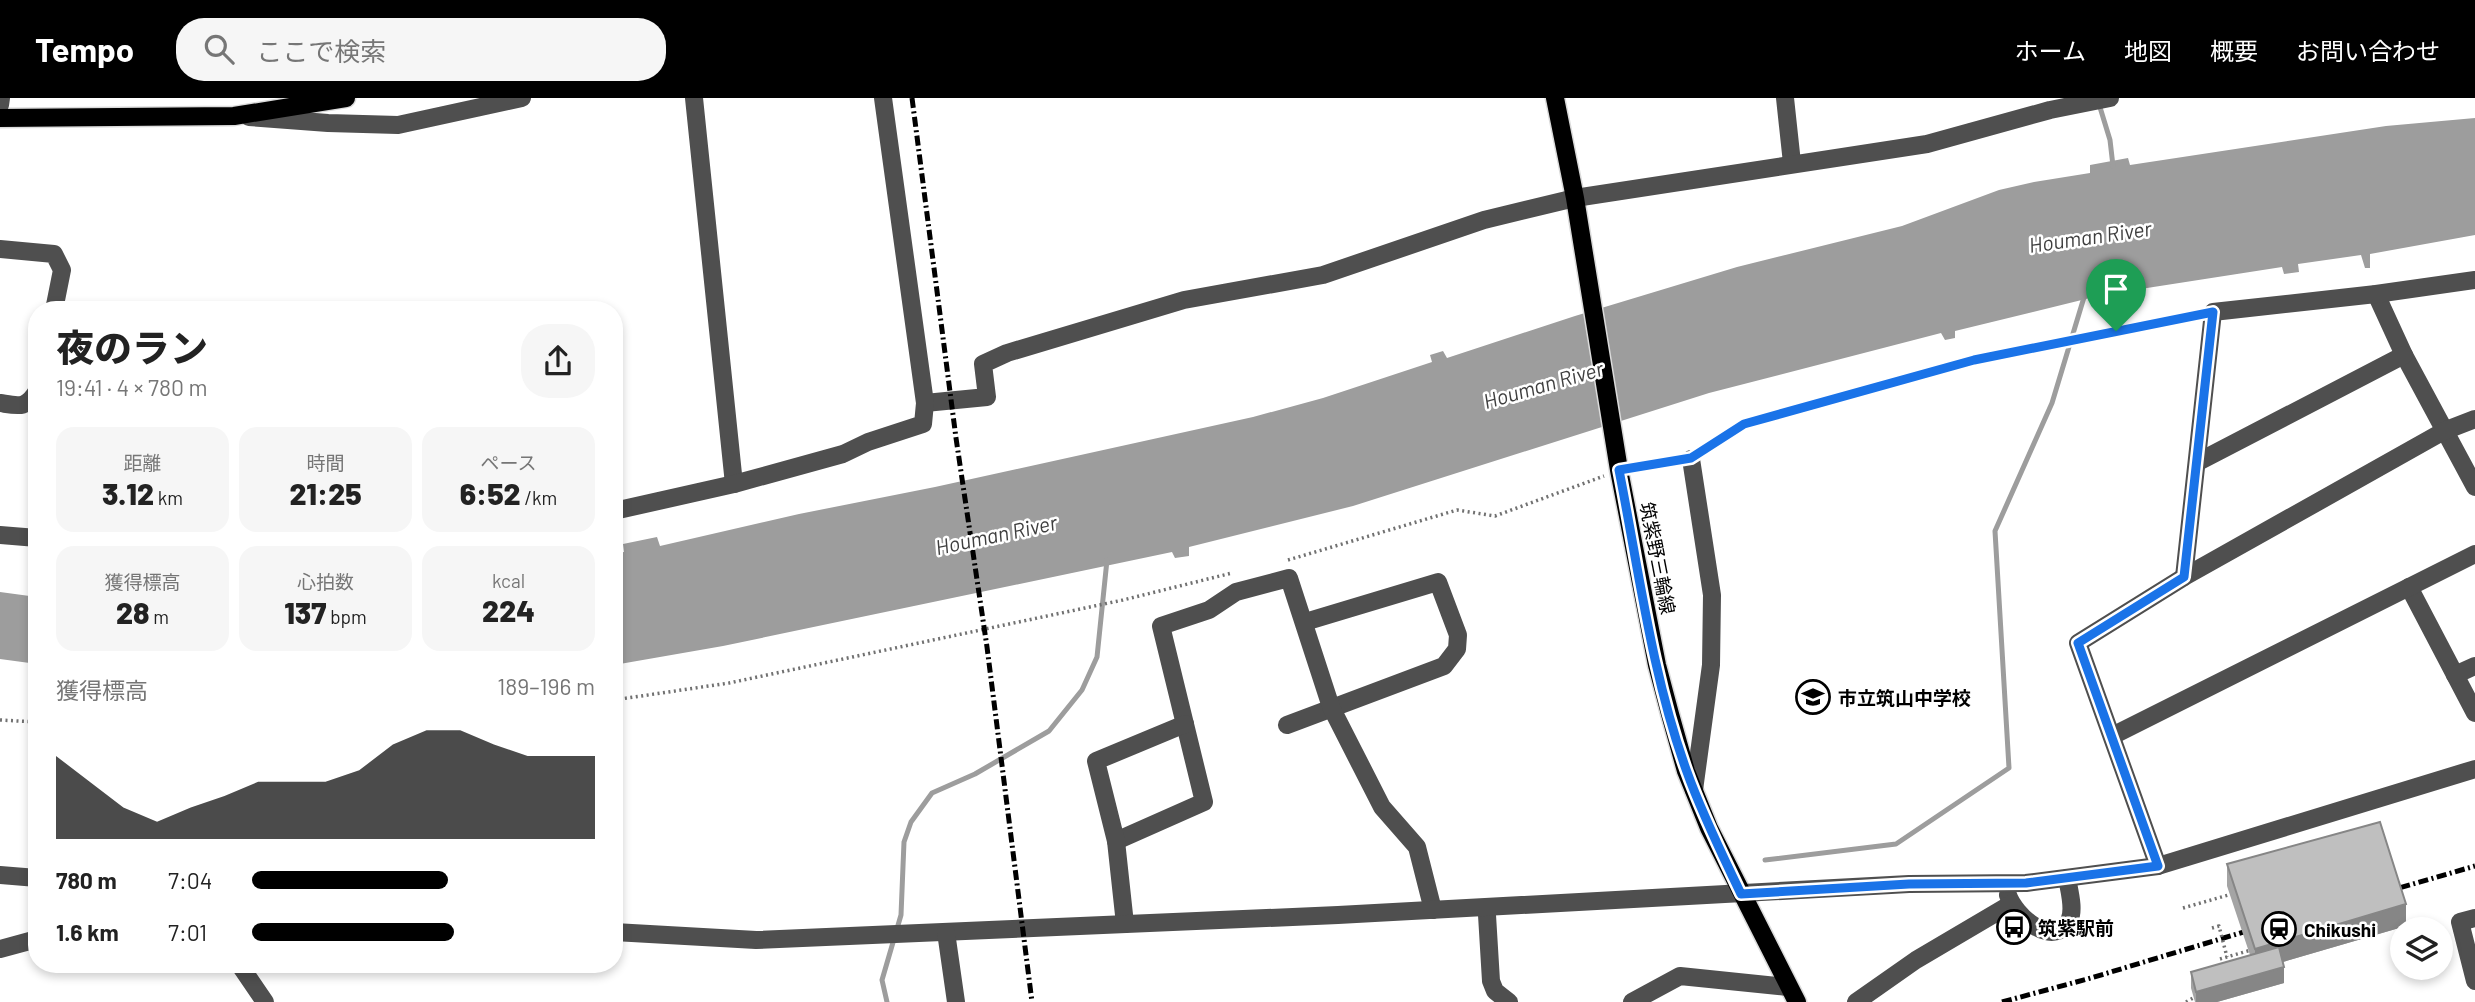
<!DOCTYPE html>
<html lang="ja">
<meta charset="utf-8">
<style>
body{margin:0;font-family:Barlow,"Noto Sans JP",sans-serif;background:#f6f6f6;color:#222;height:100vh;display:flex;flex-direction:column;font-size:26px;white-space:nowrap}
*{box-sizing:border-box;margin:0}
p{font-size:23px;color:#767676}
.icon{flex:none;width:38px;height:38px;fill:none;stroke:currentColor;stroke-width:2;stroke-linecap:round;stroke-linejoin:round}
.map{position:relative;flex:1;overflow:hidden}
.drawer{position:absolute;left:28px;top:203px;width:595px;height:672px;display:flex;flex-direction:column;background:#fff;border-radius:28px;box-shadow:0 4px 10px #0003}
.drawer>*{flex:none}
.fabs{position:absolute;left:2390px;top:819px;display:grid;gap:14px}
.fabs a{display:grid;place-items:center;width:63px;height:63px;border-radius:50%;background:#fff;box-shadow:0 4px 10px #0003;font-size:35px}
.pin{position:absolute;display:grid;place-items:center;width:60px;height:60px;color:#fff;margin:-72px -30px;border-radius:50% 50% 50% 0;rotate:-45deg;box-shadow:0 0 7px #0007}
.pin .icon{rotate:45deg}
.round{display:grid;place-items:center;flex:none;width:74px;height:74px;border-radius:28px;background:#f6f6f6}
.summary{display:flex;align-items:center;justify-content:space-between;height:119px;padding:0 28px}
h1{font-size:38px;font-weight:800;line-height:52px}
.stats{display:grid;grid-template-columns:repeat(3,1fr);gap:10px;height:119px;padding:7px 28px}
.stats div{display:grid;align-content:center;border-radius:18px;background:#f6f6f6;text-align:center}
.stats b{font-size:30px;font-weight:800}
.stats small{font-size:19px;font-weight:400}
.stats p{font-size:19px}
.chart{height:196px;padding:14px 28px}
.chart p{display:flex;justify-content:space-between}
.chart svg{width:100%;height:126px;margin-top:7px;fill:#000;opacity:.7}
ul{padding:0 28px;list-style:none;font-size:23px}
li{display:grid;grid-template-columns:112px 84px 1fr;align-items:center;height:52px}
li i{height:18px;border-radius:9px;background:#000}
header{display:flex;align-items:center;gap:42px;box-sizing:border-box;height:98px;padding:0 35px;background:#000;color:#fff}
header strong{font-size:33px}
nav{display:flex;gap:38px;margin-inline-start:auto;font-size:24px}
.search{width:490px;height:63px;background:#f6f6f6;display:flex;align-items:center;gap:18px;box-sizing:border-box;padding:0 24px;border-radius:28px;color:#767676;font-size:26px}
.map>svg:first-child{display:block}
</style>
<header>
<strong>Tempo</strong>
<div class="search"><svg class="icon" aria-label="search" viewBox="0 0 24 24"><circle cx="10" cy="10" r="6"/><path d="M15 15l6 6"/></svg>ここで検索</div>
<nav><a>ホーム</a><a>地図</a><a>概要</a><a>お問い合わせ</a></nav>
</header>
<div class="map">
<svg width="2475" height="904" viewBox="0 0 2475 904">
<rect width="100%" height="100%" fill="#fff"/>
<g fill="#9d9d9d">
<polygon points="2475,20 2475,137 2370,156 2370,170 2365,170 2361,157 2298,166 2299,174 2284,176 2282,169 2102,197 1955,233 1955,240 1945,242 1941,235 1709,295 1353,408 1189,449 1189,458 1175,460 1172,454 723,548 614,567 614,455 624,454 623,446 657,439 660,448 799,416 935,389 1253,319 1323,300 1432,264 1430,257 1443,253 1447,260 1575,218 1737,169 1902,128 1999,92 2034,84 2090,75 2090,67 2128,60 2130,67 2386,28"/>
<polygon points="0,494 37,499 37,566 0,561"/>
</g>
<g fill="none" stroke-linecap="round" stroke-linejoin="round">
<g stroke="#9d9d9d" stroke-width="5">
<polyline points="2099,6 2110,42 2113,68"/>
<polyline points="1765,762 1896,746 2009,670 1995,433 2052,305 2085,196"/>
<polyline points="887,904 882,882 901,817 904,744 911,724 932,695 975,676 1049,633 1082,592 1097,559 1107,462"/>
</g>
<g stroke="#dbdbdb" stroke-width="21">
<g id="major">
<polyline points="1555,0 1575,100 1619,372 1657,567 1670,616 1686,673 1709,730 1797,904"/>
<polyline points="0,20 234,18 346,0"/>
</g>
</g>
<g stroke="#717171" stroke-width="3.5" stroke-dasharray="2 3.5" stroke-linecap="butt">
<polyline points="1705,351 1744,326 1974,262 2195,218"/>
<polyline points="1635,370 1676,363"/>
<polyline points="1288,462 1457,412 1495,418 1604,378"/>
<polyline points="614,602 729,585 1123,502 1232,475"/>
<polyline points="0,622 37,624"/>
<polyline points="2183,810 2232,796"/>
<polyline points="2220,861 2251,852"/>
<polyline points="2186,904 2195,899"/>
</g>
<g stroke="#4f4f4f" stroke-width="18">
<polyline points="694,0 734,386"/>
<polyline points="1785,0 1792,65"/>
<polyline points="0,7 1,0"/>
<polyline points="249,19 328,25 398,27 522,0"/>
<polyline points="0,151 54,156 62,172 54,212"/>
<polyline points="2376,196 2404,257 2475,389"/>
<path d="M0 305C19 308 26 311 37 293"/>
<polyline points="925,305 987,299 983,266 1007,255 1184,202 1323,177 1484,122 1575,100 1927,46 2050,12 2110,0"/>
<polyline points="1691,361 1712,497 1711,567 1694,692"/>
<polyline points="2198,364 2404,257"/>
<polyline points="614,413 734,386 843,356 868,344 923,326 925,305 883,0"/>
<polyline points="0,437 37,440"/>
<polyline points="2184,479 2213,214 2376,196 2475,182"/>
<polyline points="2409,489 2475,615"/>
<polyline points="2455,577 2475,568"/>
<polyline points="1287,627 1444,568 1457,551 1458,537 1438,484 1305,524"/>
<polyline points="2112,638 2475,456"/>
<polyline points="1116,743 1204,704 1161,528 1209,512 1236,494 1289,480 1331,609 1382,709 1417,749 1433,812"/>
<polyline points="2158,768 2078,545 2184,479 2444,333 2475,321"/>
<polyline points="0,777 37,780"/>
<path d="M2008 797C2014 816 2052 852 2069 823 2075 812 2069 792 2067 780"/>
<polyline points="1487,817 1491,883 1495,893 1509,904"/>
<polyline points="2475,820 2460,824 2475,883"/>
<polyline points="1125,826 1116,743 1096,663 1185,626"/>
<polyline points="614,834 756,842 1338,817 1909,786 2026,785 2158,768 2475,671"/>
<polyline points="946,834 956,904"/>
<polyline points="0,851 37,841"/>
<polyline points="239,866 265,904"/>
<polyline points="1632,904 1680,878 1788,889"/>
<polyline points="1856,904 1916,862 2011,806"/>
</g>
<use href="#major" stroke="#000" stroke-width="18"/>
<g stroke="#000" stroke-width="5" stroke-dasharray="10 3.5 2 3.5" stroke-linecap="butt">
<polyline points="912,0 956,340 987,549 1032,904"/>
<polyline points="2382,795 2475,768"/>
<polyline points="2002,904 2091,880 2260,829"/>
</g>
<polyline stroke="#717171" stroke-width="3.5" stroke-dasharray="2 3.5" stroke-linecap="butt" points="2212,830 2219,828 2227,859"/>
</g>
<polygon fill="#a4a4a4" points="2227,766 2406,828 2283,864 2284,885 2217,904 2195,904 2191,890 2191,874 2250,857 2227,788"/>
<g fill="#868686">
<polygon points="2406,806 2406,828 2255,872 2255,851"/>
<polygon points="2284,869 2284,885 2217,904 2196,904 2196,894"/>
</g>
<g fill="#bfbfbf" stroke="#868686" stroke-width="2">
<polygon points="2380,724 2406,806 2255,851 2227,766"/>
<polygon points="2279,849 2284,869 2196,894 2191,874"/>
</g>
<g fill="none" stroke-linecap="round" stroke-linejoin="round">
<g stroke="#fff" stroke-width="14">
<path id="route" d="M2213 214 2184 479 2078 545 2158 768 2026 785 1909 786 1741 796C1722 756 1702 716 1687 674 1652 578 1639 473 1619 372L1691 360 1744 326 1974 262Z"/>
</g>
<use href="#route" stroke="#1a73e8" stroke-width="9"/>
</g>
<defs>
<g id="school-ring" transform="scale(1.75)"><circle r="9.5" fill="#fff" stroke="#000" stroke-width="1.5"/><path d="M0-5L7-2L0 1L-7-2ZM-4 1L0 2.5L4 1V4Q0 6-4 4Z" fill="#000"/></g>
<g id="bus-ring" transform="scale(1.75)"><circle r="9.5" fill="#fff" stroke="#000" stroke-width="1.5"/><path d="M-5-6H5V4H4V6H2V4H-2V6H-4V4H-5ZM-3.5-4V0h7V-4ZM-3.5 1.2v1.5H-2V1.2ZM2 1.2v1.5H3.5V1.2Z" fill="#000"/></g>
<g id="station-ring" transform="scale(1.75)"><circle r="9.5" fill="#fff" stroke="#000" stroke-width="1.5"/><path d="M-3-6H3Q5-6 5-4V2Q5 4 3 4L4.5 6H3L1.5 4h-3L-3 6H-4.5L-3 4Q-5 4-5 2V-4Q-5-6-3-6ZM-3.5-4v3h7v-3ZM-3.5 1v1.5H-2V1ZM2 1v1.5H3.5V1Z" fill="#000"/></g>
</defs>
<g fill-rule="evenodd">
<use href="#school-ring" x="1813" y="599"/>
<use href="#bus-ring" x="2014" y="829"/>
<use href="#station-ring" x="2279" y="831"/>
</g>
<g text-anchor="middle" dominant-baseline="central" stroke-width="5" stroke-linejoin="round" paint-order="stroke">
<g font-size="19" fill="#000" stroke="#fff">
<text transform="translate(1658 460) rotate(79)">筑紫野三輪線</text>
</g>
<g font-size="19" font-weight="bold" fill="#000" stroke="#fff" text-anchor="start">
<text x="1838" y="599">市立筑山中学校</text>
<text x="2038" y="829">筑紫駅前</text>
<text x="2304" y="831">Chikushi</text>
</g>
<g font-size="21" font-style="italic" fill="#3e3e3e" stroke="#fff">
<text transform="translate(2090 138) rotate(-8)">Houman River</text>
<text transform="translate(1543 286) rotate(-16)">Houman River</text>
<text transform="translate(996 436) rotate(-12)">Houman River</text>
</g>
</g>
</svg>
<div class="fabs">
<a><svg class="icon" aria-label="layers" viewBox="0 0 24 24"><path d="M12 4l9 5-9 5-9-5zM3 14l9 5 9-5"/></svg></a>
</div>
<div class="pin" style="left:2116px;top:233px;background:#1e9e55"><svg class="icon" aria-label="arrive" viewBox="0 0 24 24"><path d="M6 21V4h12l-3 4 3 4H6"/></svg></div>
<section class="drawer">
<div class="summary"><div><h1>夜のラン</h1><p>19:41 · 4 × 780 m</p></div><a class="round"><svg class="icon" aria-label="share" viewBox="0 0 24 24"><path d="M12 15V3M7 8l5-5 5 5M5 13v7h14v-7"/></svg></a></div>
<div class="stats">
<div><p>距離</p><b>3.12<small> km</small></b></div>
<div><p>時間</p><b>21:25</b></div>
<div><p>ペース</p><b>6:52<small> /km</small></b></div>
</div>
<div class="stats">
<div><p>獲得標高</p><b>28<small> m</small></b></div>
<div><p>心拍数</p><b>137<small> bpm</small></b></div>
<div><p>kcal</p><b>224</b></div>
</div>
<div class="chart"><p><span>獲得標高</span>189–196 m</p>
<svg viewBox="0 0 160 44" preserveAspectRatio="none"><path d="M0 44V15L10 24L20 33L30 38L40 33L50 29L60 24L70 24L80 24L90 20L100 11L110 6L120 6L130 11L140 15L150 15L160 15V44z"/></svg>
</div>
<ul>
<li><b>780 m</b>7:04<i style="width:57%"></i></li>
<li><b>1.6 km</b>7:01<i style="width:59%"></i></li>
</ul>
</section>
</div>
